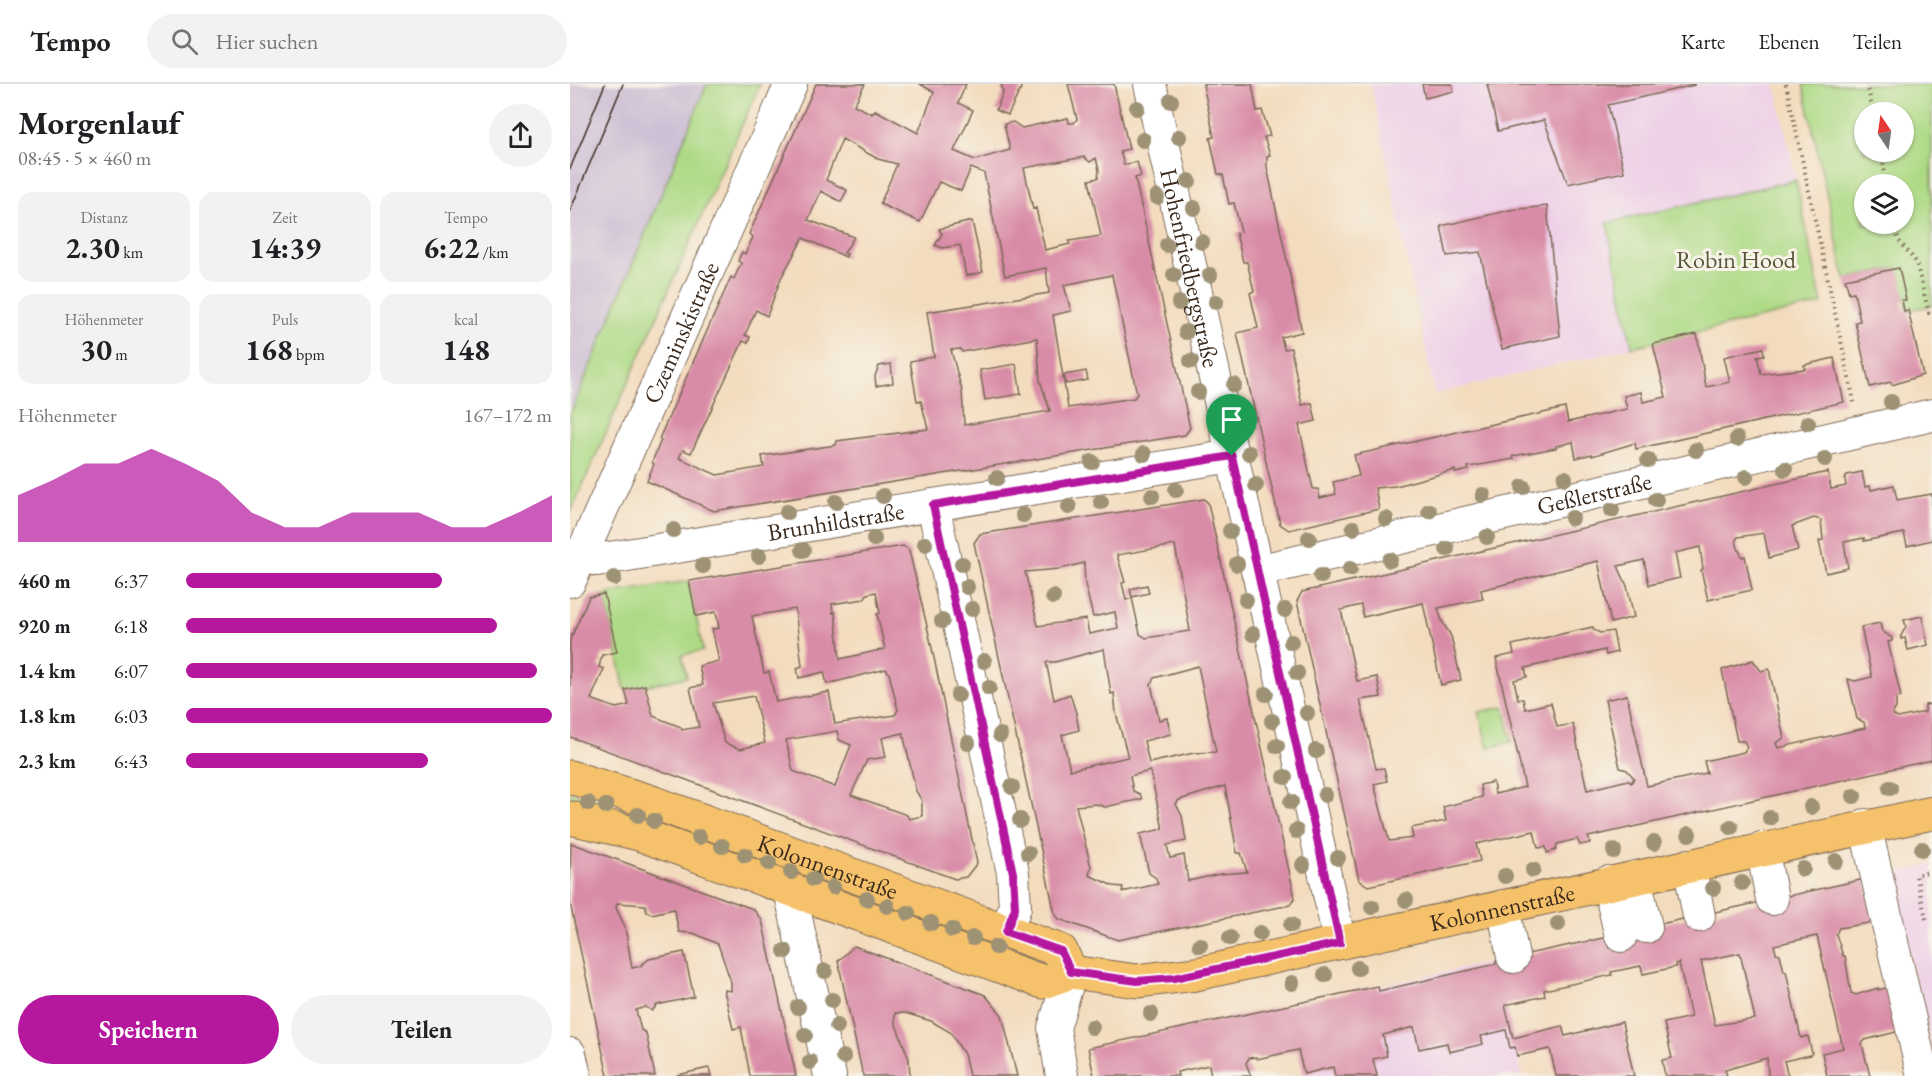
<!DOCTYPE html>
<html lang="de">
<meta charset="utf-8">
<style>
body{margin:0;font-family:"EB Garamond",serif;background:#f2f2f2;color:#202124;height:100vh;display:flex;flex-direction:column;font-size:22px;white-space:nowrap}
*{box-sizing:border-box;margin:0}
p{font-size:20px;color:#757577}
.icon{flex:none;width:33px;height:33px;fill:none;stroke:currentColor;stroke-width:2;stroke-linecap:round;stroke-linejoin:round}
.map{position:relative;flex:1;overflow:hidden}
.panel{display:flex;flex-direction:column;background:#fff;width:570px}
.panel>*{flex:none}
.needle{width:39px;rotate:347deg}
.controls{position:absolute;left:1284px;top:18px;display:grid;gap:12px}
.controls a{display:grid;place-items:center;width:60px;height:60px;border-radius:50%;background:#fff;box-shadow:0 2px 4px #0004;font-size:30px}
.pin{position:absolute;display:grid;place-items:center;width:51px;height:51px;color:#fff;margin:-62px -26px;border-radius:50% 50% 50% 0;rotate:-45deg;box-shadow:0 0 6px #0007}
.pin .icon{rotate:45deg}
.round{display:grid;place-items:center;flex:none;width:63px;height:63px;border-radius:32px;background:#f2f2f2}
.overview{display:flex;align-items:center;justify-content:space-between;height:102px;padding:0 18px}
h1{font-size:33px;font-weight:700;line-height:45px}
.figures{display:grid;grid-template-columns:repeat(3,1fr);gap:9px;height:102px;padding:6px 18px}
.figures div{display:grid;align-content:center;border-radius:15px;background:#f2f2f2;text-align:center}
.figures b{font-size:30px;font-weight:700}
.figures small{font-size:16px;font-weight:400}
.figures p{font-size:16px}
.chart{height:168px;padding:12px 18px}
.chart p{display:flex;justify-content:space-between}
.chart svg{width:100%;height:108px;margin-top:6px;fill:#b5179e;opacity:.7}
.cta{display:flex;gap:12px;margin-top:auto;padding:12px 18px}
.cta a{flex:1;height:69px;border-radius:36px;background:#b5179e;color:#fff;font-size:24px;font-weight:700;line-height:69px;text-align:center}
.cta a+a{background:#f2f2f2;color:#202124}
ul{padding:0 18px;list-style:none;font-size:20px}
li{display:grid;grid-template-columns:96px 72px 1fr;align-items:center;height:45px}
li i{height:15px;border-radius:8px;background:#b5179e}
header{display:flex;align-items:center;gap:36px;box-sizing:border-box;height:84px;padding:0 30px;background:#fff;border-bottom:2px solid #e0e0e0}
header strong{font-size:28px}
nav{display:flex;gap:33px;margin-inline-start:auto;font-size:21px}
.search{width:420px;height:54px;background:#f2f2f2;display:flex;align-items:center;gap:15px;box-sizing:border-box;padding:0 21px;border-radius:33px;color:#757577;font-size:22px}
main{display:flex;flex:1;min-height:0}
.map>svg:first-child{display:block}
</style>
<header>
<strong>Tempo</strong>
<div class="search"><svg class="icon" aria-label="search" viewBox="0 0 24 24"><circle cx="10" cy="10" r="6"/><path d="M15 15l6 6"/></svg>Hier suchen</div>
<nav><a>Karte</a><a>Ebenen</a><a>Teilen</a></nav>
</header>
<main>
<section class="panel">
<div class="overview"><div><h1>Morgenlauf</h1><p>08:45 · 5 × 460 m</p></div><a class="round"><svg class="icon" aria-label="share" viewBox="0 0 24 24"><path d="M12 15V3M7 8l5-5 5 5M5 13v7h14v-7"/></svg></a></div>
<div class="figures">
<div><p>Distanz</p><b>2.30<small> km</small></b></div>
<div><p>Zeit</p><b>14:39</b></div>
<div><p>Tempo</p><b>6:22<small> /km</small></b></div>
</div>
<div class="figures">
<div><p>Höhenmeter</p><b>30<small> m</small></b></div>
<div><p>Puls</p><b>168<small> bpm</small></b></div>
<div><p>kcal</p><b>148</b></div>
</div>
<div class="chart"><p><span>Höhenmeter</span>167–172 m</p>
<svg viewBox="0 0 160 44" preserveAspectRatio="none"><path d="M0 44V25L10 19L20 12L30 12L40 6L50 12L60 19L70 32L80 38L90 38L100 32L110 32L120 32L130 38L140 38L150 32L160 25V44z"/></svg>
</div>
<ul>
<li><b>460 m</b>6:37<i style="width:70%"></i></li>
<li><b>920 m</b>6:18<i style="width:85%"></i></li>
<li><b>1.4 km</b>6:07<i style="width:96%"></i></li>
<li><b>1.8 km</b>6:03<i style="width:100%"></i></li>
<li><b>2.3 km</b>6:43<i style="width:66%"></i></li>
</ul>
<div class="cta"><a>Speichern</a><a>Teilen</a></div>
</section>
<div class="map">
<svg width="1362" height="992" viewBox="0 0 1362 992">
<rect width="100%" height="100%" fill="#f7f3e8"/>
<filter id="ink" filterUnits="userSpaceOnUse"><feTurbulence type="fractalNoise" baseFrequency=".0167" numOctaves="2"/><feDisplacementMap in="SourceGraphic" scale="12" xChannelSelector="R" yChannelSelector="G"/><feConvolveMatrix kernelMatrix="1 2 1 2 8 2 1 2 1" color-interpolation-filters="sRGB"/></filter>
<filter id="wash" filterUnits="userSpaceOnUse"><feTurbulence type="fractalNoise" baseFrequency=".008" numOctaves="4" result="noise"/><feDisplacementMap in="SourceGraphic" scale="24" xChannelSelector="R" yChannelSelector="G"/><feGaussianBlur stdDeviation="1.35" result="paint"/><feColorMatrix in="noise" values="0 0 0 0 0 0 0 0 0 0 0 0 0 0 0 0 0 1.4 0 .05"/><feComposite in="paint" operator="in"/></filter>
<g filter="url(#wash)">
<rect width="100%" height="100%" fill="#f3dcbe"/>
<g fill="#eed0e8">
<polygon points="801,0 1205,0 1226,96 1037,139 1062,263 865,310"/>
<polygon points="1362,780 1362,968 1321,790"/>
<polygon points="926,877 952,992 734,992 719,922"/>
</g>
<polygon fill="#ccbed4" points="0,0 137,0 0,331"/>
<g fill="#aeda86" stroke="#748252" stroke-width="1.5" fill-rule="evenodd">
<polygon points="137,0 190,0 0,430 0,331"/>
<path d="M1233 0H1362V222L1338 226 1328 184 1275 195ZM1294 28H1334V68H1294ZM1294 100H1334V140H1294Z"/>
<polygon points="1226,96 1252,220 1062,263 1037,139"/>
<polygon points="119,497 133,567 112,571 117,593 55,606 34,510"/>
<polygon points="934,623 942,658 918,664 909,628"/>
<polygon points="1,708 275,801 271,811 3,723"/>
<polygon points="285,805 461,870 456,878 281,815"/>
</g>
<g id="blocks">
<g fill="#d98ca7" fill-rule="evenodd">
<path d="M246 0H295L284 21 302 30 305 26 348 49 364 8 350 0H396L388 19 403 26 384 67 405 76 440 66 434 40 443 38 452 44 498 34 499 39H504L507 35 498 0H544L559 65 550 67 554 81 567 78 571 92 565 94 620 344 615 351 144 427 77 397 84 380 82 378 91 356 89 355 161 193 164 195 171 179 168 177 170 172 172 168 175 170 183 153 179 150ZM272 55 308 75 327 80 310 120 350 138 369 98 391 107 401 84 414 89 435 192 476 184 479 209 357 228 364 273 340 277 347 317H351L358 345 267 357 266 361 192 372 194 383 147 391 109 374 113 366 121 369 173 257 178 259 180 253 175 251 186 226 197 232 211 194 233 154 276 173 277 170 274 169 284 153 238 136 251 107 271 118 277 106 256 96ZM514 73 520 78 526 74 529 86 528 94 519 96 531 152 499 157 500 160 475 166 466 124 463 125 454 84ZM542 191 567 310 564 314 498 324 483 231 501 227 494 201ZM467 254 470 296 480 327 394 341 392 307 381 266 390 265 392 268Z"/>
<polygon points="431,0 450,0 451,4 438,31 426,26 433,9"/>
<polygon points="633,0 682,0 687,27 692,26 700,52 694,53 700,71 697,72 697,83 732,248 711,253 714,265 721,264 732,321 742,319 746,337 729,341 743,405 748,405 750,414 766,410 763,398 789,392 784,371 995,324 998,338 1057,325 1054,312 1071,308 1073,318 1096,313 1083,260 1127,250 1136,303 1160,298 1154,273 1193,264 1194,271 1187,272 1191,290 1235,285 1234,281 1264,274 1274,318 1066,365 1065,359 1022,372 1022,370 1006,374 1003,358 986,362 986,364 943,372 944,375 898,383 899,386 885,389 885,386 826,402 805,404 809,425 719,446 710,440 667,249 688,244 680,209 684,207 677,178 673,178 666,149 671,148 664,119 659,120 653,91 648,90 640,54 644,53"/>
<polygon points="852,0 882,0 884,7 855,14"/>
<polygon points="917,0 1125,0 1125,1 1038,21 1054,88 998,100 974,36 928,47"/>
<polygon points="977,122 990,252 932,265 910,168 877,172 871,142 940,126"/>
<polygon points="402,137 413,188 396,192 390,161 373,164 365,161 372,150 369,145"/>
<polygon points="1329,184 1336,216 1332,216 1334,227 1338,226 1353,291 1322,301 1321,298 1300,303 1285,238 1290,237 1284,208 1279,209 1275,195"/>
<polygon points="321,280 323,299 306,302 305,292 309,282"/>
<polygon points="446,280 451,310 415,316 410,286"/>
<polygon points="516,287 518,296 496,300 494,291"/>
<polygon points="1258,388 1261,405 1276,402 1275,395 1277,391 1292,388 1295,403 1300,402 1301,406 1324,401 1327,416 1362,410 1362,456 1337,462 1334,449 1294,457 1294,454 1274,458 1278,484 1256,489 1249,457 1253,456 1251,436 1244,434 1222,442 1228,466 1199,474 1194,449 1168,453 1166,456 1168,464 1172,473 1175,472 1182,506 1138,516 1131,486 1133,485 1130,463 1105,469 1110,494 1079,501 1074,476 1048,482 1057,502 1064,533 1041,539 1028,477 911,506 913,515 868,524 872,537 881,552 891,596 871,601 853,519 793,533 791,521 771,526 787,597 807,593 811,613 790,616 806,685 814,684 817,697 804,700 819,757 843,754 841,744 876,737 873,723 912,713 910,701 923,698 925,710 955,703 926,574 944,570 942,561 1023,543 1024,546 1030,549 1043,547 1047,568 1036,571 1035,566 955,584 957,593 944,596 948,615 953,615 955,625 981,619 987,643 1003,640 1017,706 1058,696 1061,699 1064,694 1057,686 1050,684 1035,616 1057,611 1077,702 1137,689 1134,677 1174,668 1177,663 1174,657 1167,657 1152,586 1183,576 1191,587 1199,585 1214,654 1206,659 1208,664 1295,644 1294,638 1287,635 1278,595 1285,597 1302,593 1291,543 1310,539 1312,547 1322,554 1322,557 1318,558 1331,613 1326,614 1326,624 1322,630 1328,634 1355,628 1355,621 1362,620 1362,676 1018,753 1020,759 1010,761 1007,755 987,760 986,766 977,769 976,763 968,764 964,747 906,760 910,777 798,802 789,796 727,517 732,508"/>
<path d="M634 415 638 419 725 814 720 821 548 856 489 835 485 830 404 459 410 450ZM605 461 620 547 576 554 570 550 562 514 556 516 552 499 555 498 547 471ZM514 479 515 500 523 533 545 528 548 544 519 550 516 535 468 542 455 488 490 485ZM534 565 541 610 544 609 546 629 558 673 500 686 492 651 509 646 506 629 500 610 484 616 476 578H485ZM628 582 646 668 624 669 579 679 574 657 601 650 597 634 589 636 581 600 584 594ZM580 687 593 745 570 750 579 789 586 794 588 800 552 808 553 803 543 802 519 791 521 783 506 722 526 720 535 723 572 715 570 710 563 707 560 692ZM655 702 667 769H671L677 788 650 790 618 797 614 771 600 774 597 761 616 757 612 732 606 720 609 716Z"/>
<path d="M333 462 339 466 360 555 407 779 396 793 385 795 0 653V556L19 513 34 510 47 568 32 571 29 583 34 585 21 615 46 624 59 621 55 606 75 601 83 632 111 643 112 646 129 643 120 604 133 601 129 582 149 577 142 545 149 544 146 528 126 532 119 497ZM306 508 310 529 307 530 315 565 270 575 265 528 263 529 262 520 294 515 297 510ZM225 525 232 582 227 584 229 594 254 588 257 600 316 585 319 589 328 626 325 631 265 640 259 608 206 618 199 588 194 589 182 532ZM184 612 195 659 170 665 155 659 143 619ZM267 647 269 656 281 661 265 703 223 687 216 656ZM333 649 346 707 352 717V732L339 735 337 731 281 711 297 676 316 673 312 654Z"/>
<polygon points="577,501 579,509 562,513 560,505"/>
<polygon points="1352,532 1358,561 1338,566 1335,554 1331,555 1331,552 1336,542 1334,536"/>
<polygon points="1,759 183,825 192,836 226,992 180,992 171,943 163,945 154,906 161,907 161,898 148,860 123,849 109,848 104,825 82,830 77,828 75,821 47,819 46,824 55,843 62,884 70,882 79,875 114,868 124,913 87,921 82,927 76,923 66,926 71,946 76,949 85,992 38,992 0,819"/>
<path d="M1295 795 1305 838 1269 844 1266 850 1273 872H1275L1281 909 1286 911 1308 904V906L1320 903 1330 947 1295 956 1292 960 1300 992H1257L1252 969 1273 964 1247 852 1204 861 1206 869 1210 870 1214 887H1216L1231 954 1238 952 1242 969 1240 971 1214 977 1218 992H1198L1197 974 1155 986 1157 992H1095L1092 976 1102 974 1094 939 1121 933 1109 879 1105 880 1106 883 1073 890 1071 882 1041 888 1042 891 974 906 975 912 935 921 943 954 992 942 995 952 1052 938 1064 992H986L980 965 947 972 945 963 940 964 936 946 911 952 913 960 879 968 877 959 849 965 844 943 813 951 817 972 803 975 807 992H765L763 983 734 990 728 966 687 975 686 973 679 974 676 979 681 992H641L639 981 607 988 608 992H524L518 964 808 902 809 907 926 880V877L943 873 1033 854 1036 855 1063 846ZM1170 869 1185 935 1145 941 1131 877Z"/>
<polygon points="284,862 415,911 432,931 447,992 399,992 394,970 380,948 361,937 335,929 325,929 325,938 339,975 340,992 293,992 268,877"/>
<polygon points="139,984 141,992 107,992 107,991"/>
</g>
</g>
</g>
<g filter="url(#ink)">
<use href="#blocks" fill-opacity="0" stroke="#7b6856" stroke-width="1.5"/>
<g fill="none" stroke-linecap="round" stroke-linejoin="round">
<g stroke="#7b6856" stroke-width="34">
<g id="minor">
<path id="s1" d="M580 0 770 859"/>
<polyline points="363,421 443,789 445,823 436,848"/>
<path id="s2" d="M12 470 27 476 662 372"/>
<path id="s3" d="M687 487 1362 331"/>
<path id="s4" d="M0 497 221 0"/>
<polyline points="1295,741 1353,992"/>
<polyline points="1192,764 1202,815"/>
<polyline points="1119,781 1129,832"/>
<polyline points="1065,793 1076,843"/>
<polyline points="1038,798 1051,852"/>
<polyline points="220,806 260,992"/>
<polyline points="933,822 943,873"/>
<polyline points="0,970 5,992"/>
<polyline points="492,992 484,944 501,888"/>
</g>
</g>
<g stroke="#7b6856" stroke-width="35">
<g id="major">
<path id="s5" d="M0 693 79 717 491 867 501 888"/>
<path id="s6" d="M0 734 69 750 473 898 501 888 567 897 626 890 1362 729"/>
</g>
</g>
<g stroke="#7b6856" stroke-width="4" stroke-dasharray="1.5 4.5" stroke-linecap="butt">
<polyline points="1216,0 1285,322"/>
<polyline points="1297,0 1303,28"/>
<polyline points="1311,68 1317,100"/>
<polyline points="1325,140 1328,155 1346,178 1359,229 1362,228"/>
<polyline points="1356,835 1346,791 1362,787"/>
</g>
<use href="#minor" stroke="#fff" stroke-width="32"/>
<use href="#major" stroke="#f5c16b" stroke-width="33"/>
<g stroke="#3b2a1e" stroke-width="1.5">
<polyline points="0,85 35,0"/>
<polyline points="0,127 53,0"/>
</g>
</g>
<g fill="#9e9274">
<circle cx="601" cy="17" r="8"/>
<circle cx="567" cy="24" r="8"/>
<circle cx="609" cy="53" r="8"/>
<circle cx="573" cy="56" r="8"/>
<circle cx="619" cy="97" r="8"/>
<circle cx="587" cy="113" r="8"/>
<circle cx="624" cy="124" r="8"/>
<circle cx="632" cy="158" r="8"/>
<circle cx="597" cy="161" r="8"/>
<circle cx="604" cy="191" r="8"/>
<circle cx="640" cy="191" r="8"/>
<circle cx="646" cy="218" r="8"/>
<circle cx="609" cy="219" r="8"/>
<circle cx="616" cy="248" r="8"/>
<circle cx="621" cy="277" r="8"/>
<circle cx="664" cy="301" r="8"/>
<circle cx="628" cy="308" r="8"/>
<circle cx="1321" cy="318" r="8"/>
<circle cx="1238" cy="339" r="8"/>
<circle cx="1167" cy="355" r="8"/>
<circle cx="1126" cy="366" r="8"/>
<circle cx="679" cy="369" r="8"/>
<circle cx="574" cy="370" r="8"/>
<circle cx="1255" cy="375" r="8"/>
<circle cx="1078" cy="376" r="8"/>
<circle cx="522" cy="378" r="8"/>
<circle cx="1215" cy="385" r="8"/>
<circle cx="1176" cy="393" r="8"/>
<circle cx="427" cy="394" r="8"/>
<circle cx="995" cy="394" r="8"/>
<circle cx="686" cy="401" r="8"/>
<circle cx="953" cy="403" r="8"/>
<circle cx="606" cy="406" r="8"/>
<circle cx="913" cy="411" r="8"/>
<circle cx="313" cy="412" r="8"/>
<circle cx="582" cy="412" r="8"/>
<circle cx="1086" cy="416" r="8"/>
<circle cx="266" cy="418" r="8"/>
<circle cx="531" cy="418" r="8"/>
<circle cx="499" cy="423" r="8"/>
<circle cx="1042" cy="426" r="8"/>
<circle cx="859" cy="427" r="8"/>
<circle cx="217" cy="428" r="8"/>
<circle cx="453" cy="431" r="8"/>
<circle cx="1002" cy="434" r="8"/>
<circle cx="816" cy="435" r="8"/>
<circle cx="783" cy="444" r="8"/>
<circle cx="103" cy="446" r="8"/>
<circle cx="660" cy="447" r="8"/>
<circle cx="917" cy="453" r="8"/>
<circle cx="739" cy="454" r="8"/>
<circle cx="304" cy="455" r="8"/>
<circle cx="355" cy="460" r="8"/>
<circle cx="877" cy="465" r="8"/>
<circle cx="233" cy="466" r="8"/>
<circle cx="189" cy="472" r="8"/>
<circle cx="820" cy="476" r="8"/>
<circle cx="392" cy="480" r="8"/>
<circle cx="667" cy="480" r="8"/>
<circle cx="133" cy="482" r="8"/>
<circle cx="780" cy="485" r="8"/>
<circle cx="751" cy="492" r="8"/>
<circle cx="44" cy="494" r="8"/>
<circle cx="397" cy="503" r="8"/>
<circle cx="483" cy="513" r="8"/>
<circle cx="676" cy="516" r="8"/>
<circle cx="402" cy="525" r="8"/>
<circle cx="715" cy="526" r="8"/>
<circle cx="372" cy="537" r="8"/>
<circle cx="683" cy="550" r="8"/>
<circle cx="721" cy="558" r="8"/>
<circle cx="414" cy="577" r="8"/>
<circle cx="727" cy="589" r="8"/>
<circle cx="419" cy="604" r="8"/>
<circle cx="696" cy="610" r="8"/>
<circle cx="388" cy="611" r="8"/>
<circle cx="737" cy="629" r="8"/>
<circle cx="702" cy="637" r="8"/>
<circle cx="430" cy="651" r="8"/>
<circle cx="398" cy="659" r="8"/>
<circle cx="707" cy="662" r="8"/>
<circle cx="746" cy="667" r="8"/>
<circle cx="715" cy="693" r="8"/>
<circle cx="442" cy="703" r="8"/>
<circle cx="1320" cy="704" r="8"/>
<circle cx="755" cy="711" r="8"/>
<circle cx="1284" cy="712" r="8"/>
<circle cx="721" cy="718" r="8"/>
<circle cx="18" cy="719" r="8"/>
<circle cx="36" cy="722" r="8"/>
<circle cx="1241" cy="723" r="8"/>
<circle cx="68" cy="731" r="8"/>
<circle cx="1200" cy="734" r="8"/>
<circle cx="450" cy="736" r="8"/>
<circle cx="84" cy="737" r="8"/>
<circle cx="1161" cy="743" r="8"/>
<circle cx="726" cy="747" r="8"/>
<circle cx="1119" cy="750" r="8"/>
<circle cx="129" cy="753" r="8"/>
<circle cx="1084" cy="759" r="8"/>
<circle cx="152" cy="762" r="8"/>
<circle cx="1352" cy="765" r="8"/>
<circle cx="1044" cy="767" r="8"/>
<circle cx="458" cy="769" r="8"/>
<circle cx="175" cy="771" r="8"/>
<circle cx="768" cy="774" r="8"/>
<circle cx="1266" cy="777" r="8"/>
<circle cx="199" cy="779" r="8"/>
<circle cx="733" cy="781" r="8"/>
<circle cx="1233" cy="785" r="8"/>
<circle cx="963" cy="786" r="8"/>
<circle cx="221" cy="788" r="8"/>
<circle cx="935" cy="792" r="8"/>
<circle cx="243" cy="795" r="8"/>
<circle cx="1172" cy="799" r="8"/>
<circle cx="263" cy="803" r="8"/>
<circle cx="1143" cy="804" r="8"/>
<circle cx="297" cy="815" r="8"/>
<circle cx="836" cy="816" r="8"/>
<circle cx="317" cy="822" r="8"/>
<circle cx="802" cy="823" r="8"/>
<circle cx="338" cy="829" r="8"/>
<circle cx="361" cy="839" r="8"/>
<circle cx="988" cy="840" r="8"/>
<circle cx="721" cy="841" r="8"/>
<circle cx="382" cy="846" r="8"/>
<circle cx="690" cy="849" r="8"/>
<circle cx="403" cy="854" r="8"/>
<circle cx="660" cy="854" r="8"/>
<circle cx="630" cy="861" r="8"/>
<circle cx="426" cy="863" r="8"/>
<circle cx="215" cy="867" r="8"/>
<circle cx="788" cy="884" r="8"/>
<circle cx="255" cy="887" r="8"/>
<circle cx="755" cy="891" r="8"/>
<circle cx="722" cy="899" r="8"/>
<circle cx="262" cy="916" r="8"/>
<circle cx="228" cy="923" r="8"/>
<circle cx="581" cy="930" r="8"/>
<circle cx="267" cy="942" r="8"/>
<circle cx="522" cy="943" r="8"/>
<circle cx="235" cy="951" r="8"/>
<circle cx="273" cy="973" r="8"/>
<circle cx="240" cy="978" r="8"/>
</g>
</g>
<g fill="none" stroke-linecap="round" stroke-linejoin="round" filter="url(#ink)">
<g stroke="#fff" stroke-width="12">
<polygon id="route" points="662,372 770,859 604,894 567,897 501,888 491,867 436,848 445,824 443,789 363,421"/>
</g>
<use href="#route" stroke="#b5179e" stroke-width="8"/>
</g>
<g text-anchor="middle" dominant-baseline="central" stroke-width="6" stroke-linejoin="round" paint-order="stroke">
<g font-size="24" fill="#585638" stroke="#f7f3e8">
<text x="1166" y="175">Robin Hood</text>
</g>
<g font-size="24" fill="#3b2a1e" stroke="#f7f3e8">
<text stroke="none"><textPath href="#s1" startOffset="188">Hohenfriedbergstraße</textPath></text>
<text stroke="none"><textPath href="#s4" startOffset="272">Czeminskistraße</textPath></text>
<text stroke="none"><textPath href="#s3" startOffset="346">Geßlerstraße</textPath></text>
<text stroke="none"><textPath href="#s2" startOffset="258">Brunhildstraße</textPath></text>
<text stroke="none"><textPath href="#s5" startOffset="273">Kolonnenstraße</textPath></text>
<text stroke="none"><textPath href="#s6" startOffset="970">Kolonnenstraße</textPath></text>
</g>
</g>
</svg>
<div class="controls">
<a><svg class="needle" viewBox="-14 -14 28 28"><path d="M0-13l5 13h-10z" fill="#e53935"/><path d="M0 13l5-13h-10z" fill="#757577"/></svg></a>
<a><svg class="icon" aria-label="layers" viewBox="0 0 24 24"><path d="M12 4l9 5-9 5-9-5zM3 14l9 5 9-5"/></svg></a>
</div>
<div class="pin" style="left:662px;top:372px;background:#1e9e55"><svg class="icon" aria-label="arrive" viewBox="0 0 24 24"><path d="M6 21V4h12l-3 4 3 4H6"/></svg></div>
</div>
</main>
